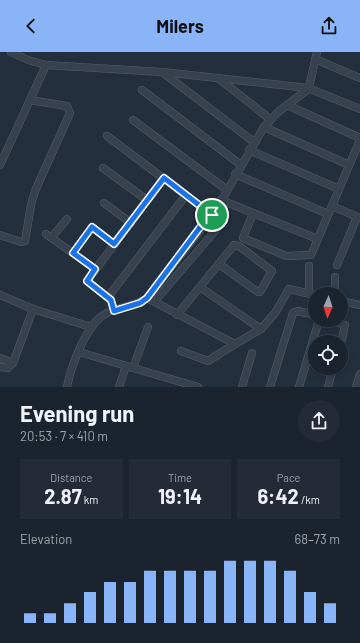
<!DOCTYPE html>
<meta charset="utf-8">
<style>
body{margin:0;font-family:Barlow,sans-serif;background:#242b36;color:#f1f3f6;height:100vh;display:flex;flex-direction:column;font-size:15px;white-space:nowrap}
*{box-sizing:border-box;margin:0}
p{font-size:13px;color:#a0a4aa}
.icon{flex:none;width:22px;height:22px;fill:none;stroke:currentColor;stroke-width:2;stroke-linecap:round;stroke-linejoin:round}
.map{position:relative;height:335px;overflow:hidden}
.sheet{display:flex;flex-direction:column;background:#1b232e;flex:1}
.sheet>*{flex:none}
.needle{width:26px;rotate:183deg}
.buttons{position:absolute;left:308px;top:235px;display:grid;gap:8px}
.buttons a{display:grid;place-items:center;width:40px;height:40px;border-radius:50%;background:#1b232e;box-shadow:0 2px 6px #0003,0 0 0 1px #39404a;font-size:20px}
.pin{position:absolute;display:grid;place-items:center;width:34px;height:34px;color:#fff;margin:-17px;border:2px solid #fff;border-radius:50%;box-shadow:0 1px 4px #0007}
.round{display:grid;place-items:center;flex:none;width:42px;height:42px;border-radius:21px;background:#242b36}
.headline{display:flex;align-items:center;justify-content:space-between;height:68px;padding:0 20px}
h1{font-size:22px;font-weight:700;line-height:30px}
.figures{display:grid;grid-template-columns:repeat(3,1fr);gap:6px;height:68px;padding:4px 20px}
.figures div{display:grid;align-content:center;border-radius:0px;background:#242b36;text-align:center}
.figures b{font-size:20px;font-weight:700}
.figures small{font-size:11px;font-weight:400}
.figures p{font-size:11px}
.chart{height:112px;padding:8px 20px}
.chart p{display:flex;justify-content:space-between}
.chart svg{width:100%;height:72px;margin-top:4px;stroke:#8ab4f8;stroke-width:6}
header{display:flex;justify-content:space-between;align-items:center;height:52px;padding:0 20px;background:#8ab4f8;color:#111;font-size:18px;font-weight:700}
.map>svg:first-child{display:block}
</style>
<header><svg class="icon" aria-label="back" viewBox="0 0 24 24"><path d="M15 5l-7 7 7 7"/></svg>Milers<svg class="icon" aria-label="share" viewBox="0 0 24 24"><path d="M12 15V3M7 8l5-5 5 5M5 13v7h14v-7"/></svg></header>
<div class="map">
<svg width="360" height="335" viewBox="0 0 360 335">
<rect width="100%" height="100%" fill="#242f3e"/>
<g fill="none" stroke-linecap="round" stroke-linejoin="round">
<g stroke="#565f6c" stroke-width="8">
<g id="minor">
<polyline points="11,0 28,8 46,13 162,20 308,36 360,57"/>
<polyline points="315,7 360,26"/>
<polyline points="162,20 254,90"/>
<polyline points="218,26 270,67"/>
<polyline points="142,38 241,113"/>
<polyline points="287,53 360,86"/>
<polyline points="133,68 227,138"/>
<polyline points="264,75 349,113"/>
<polyline points="107,84 212,163"/>
<polyline points="249,98 339,137"/>
<polyline points="0,113 46,13"/>
<polyline points="103,116 147,148"/>
<polyline points="235,122 328,162"/>
<polyline points="221,148 253,161 243,186 286,204 311,203 360,88"/>
<polyline points="104,151 131,171"/>
<polyline points="332,154 360,166"/>
<polyline points="253,161 318,187"/>
<polyline points="46,182 95,217"/>
<polyline points="0,183 21,190 25,189 31,153 35,139 70,61 67,54 30,48"/>
<polyline points="52,185 67,167"/>
<polyline points="73,201 92,175 115,192"/>
<polyline points="337,213 357,165"/>
<polyline points="309,214 309,241"/>
<polyline points="335,225 335,242"/>
<polyline points="200,235 261,277"/>
<polyline points="0,243 33,257 91,275"/>
<polyline points="108,245 186,143"/>
<polyline points="147,246 235,292 261,277 275,261 289,237 315,243"/>
<polyline points="155,249 220,173"/>
<polyline points="341,249 360,253"/>
<polyline points="114,259 111,248 87,229 164,126"/>
<polyline points="177,263 234,193 239,194 272,219 260,240 258,240 219,212"/>
<polyline points="331,268 345,273 341,291"/>
<polyline points="181,299 208,309 235,292"/>
<polyline points="79,300 198,335"/>
<polyline points="0,306 13,311"/>
<polyline points="0,315 8,316 13,311 33,257"/>
<polyline points="133,316 148,275"/>
<path d="M67 335C71 314 87 270 107 261 121 254 135 255 147 246L216 158 264 75 278 60 307 38 310 31 317 0"/>
<polyline points="119,335 126,314"/>
<polyline points="242,335 252,301"/>
<polyline points="270,335 293,261 298,259 315,263"/>
<polyline points="299,335 319,268"/>
<polyline points="328,335 333,316"/>
<polyline points="356,335 360,322"/>
</g>
</g>
<use href="#minor" stroke="#38414e" stroke-width="7"/>
</g>
<g fill="none" stroke-linecap="round" stroke-linejoin="round">
<g stroke="#fff" stroke-width="8">
<polygon id="route" points="164,126 212,163 201,174 147,246 140,251 114,259 111,248 87,229 95,217 73,201 92,175 114,192"/>
</g>
<use href="#route" stroke="#1a73e8" stroke-width="5"/>
</g>
</svg>
<div class="buttons">
<a><svg class="needle" viewBox="-14 -14 28 28"><path d="M0-13l5 13h-10z" fill="#e53935"/><path d="M0 13l5-13h-10z" fill="#a0a4aa"/></svg></a>
<a><svg class="icon" aria-label="locate" viewBox="0 0 24 24"><circle cx="12" cy="12" r="6"/><path d="M12 2v4M12 18v4M2 12h4M18 12h4"/></svg></a>
</div>
<div class="pin" style="left:212px;top:163px;background:#1e9e55"><svg class="icon" aria-label="arrive" viewBox="0 0 24 24"><path d="M6 21V4h12l-3 4 3 4H6"/></svg></div>
</div>
<section class="sheet">
<div class="headline"><div><h1>Evening run</h1><p>20:53 · 7 × 410 m</p></div><a class="round"><svg class="icon" aria-label="share" viewBox="0 0 24 24"><path d="M12 15V3M7 8l5-5 5 5M5 13v7h14v-7"/></svg></a></div>
<div class="figures">
<div><p>Distance</p><b>2.87<small> km</small></b></div>
<div><p>Time</p><b>19:14</b></div>
<div><p>Pace</p><b>6:42<small> /km</small></b></div>
</div>
<div class="chart"><p><span>Elevation</span>68–73 m</p>
<svg viewBox="0 0 160 44" preserveAspectRatio="none"><path d="M5 44V38M15 44V38M25 44V32M35 44V25M45 44V19M55 44V19M65 44V12M75 44V12M85 44V12M95 44V12M105 44V6M115 44V6M125 44V6M135 44V12M145 44V25M155 44V32"/></svg>
</div>
</section>
